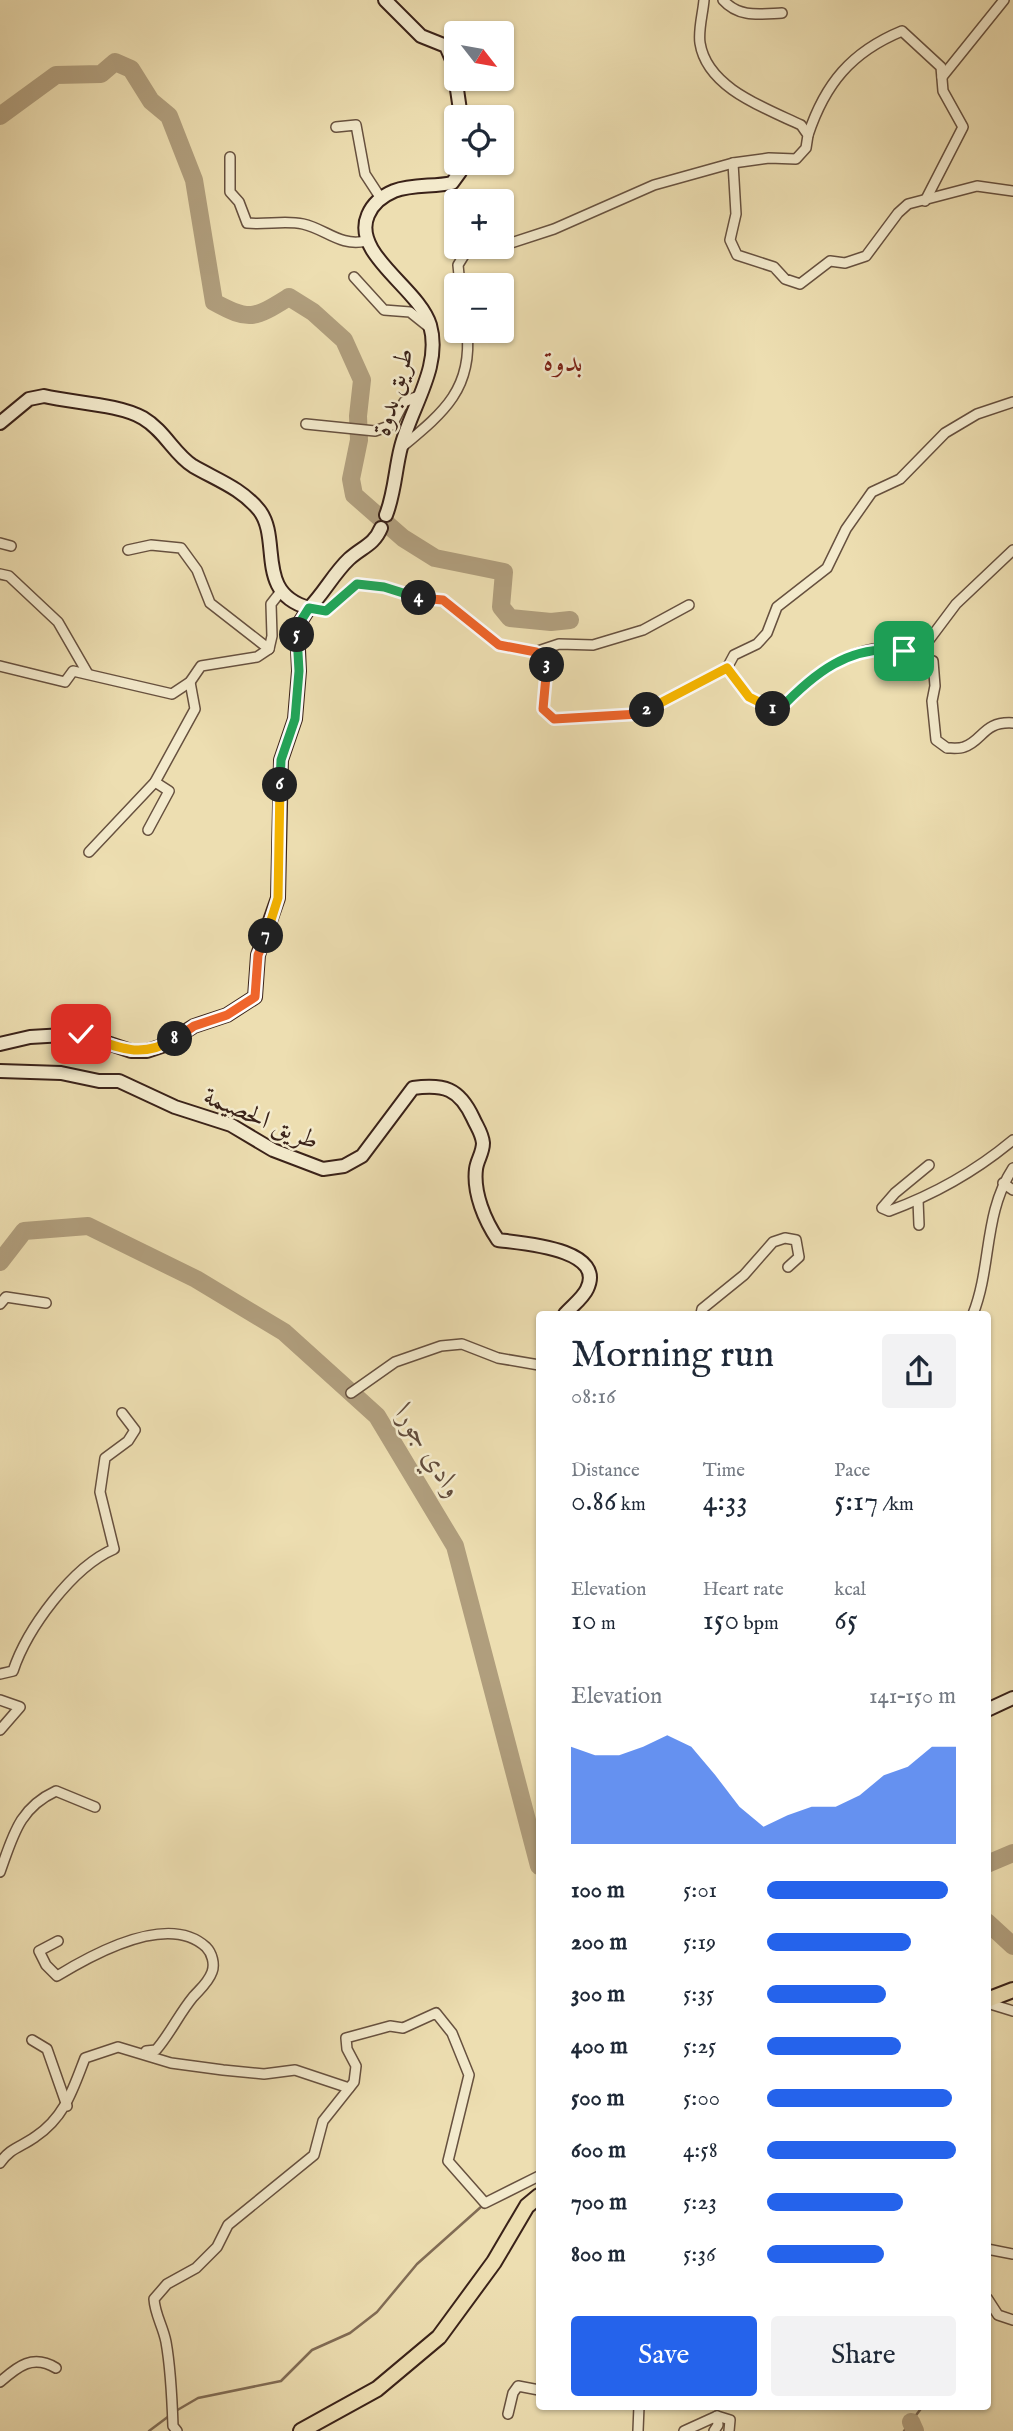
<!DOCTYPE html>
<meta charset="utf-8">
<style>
body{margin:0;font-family:"IM FELL English",Amiri,serif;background:#f2f2f3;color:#1f2937;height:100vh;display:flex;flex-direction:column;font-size:26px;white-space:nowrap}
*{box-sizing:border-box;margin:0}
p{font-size:23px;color:#747a83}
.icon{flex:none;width:38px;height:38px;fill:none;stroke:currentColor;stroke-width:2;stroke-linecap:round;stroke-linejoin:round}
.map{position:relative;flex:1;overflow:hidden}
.side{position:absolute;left:536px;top:1311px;width:455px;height:1099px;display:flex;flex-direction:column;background:#fff;border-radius:7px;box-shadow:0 2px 5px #0004}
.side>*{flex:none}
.needle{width:46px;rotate:121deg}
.buttons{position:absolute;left:444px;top:21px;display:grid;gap:14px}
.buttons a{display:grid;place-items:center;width:70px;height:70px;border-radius:7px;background:#fff;box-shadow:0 2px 5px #0004;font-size:35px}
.pin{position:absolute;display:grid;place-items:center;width:60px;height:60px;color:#fff;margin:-30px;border-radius:14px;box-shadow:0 4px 10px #0006}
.km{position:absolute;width:35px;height:35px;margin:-18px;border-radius:50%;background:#222;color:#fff;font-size:19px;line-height:35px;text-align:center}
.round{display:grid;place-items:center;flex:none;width:74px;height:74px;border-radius:7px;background:#f2f2f3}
.summary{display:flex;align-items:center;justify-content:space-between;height:119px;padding:0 35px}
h1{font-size:38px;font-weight:600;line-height:52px}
.metrics{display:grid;grid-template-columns:repeat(3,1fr);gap:10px;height:119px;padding:7px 35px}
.metrics div{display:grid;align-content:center}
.metrics b{font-size:30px;font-weight:600}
.metrics small{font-size:19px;font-weight:400}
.metrics p{font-size:19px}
.chart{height:196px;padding:14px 35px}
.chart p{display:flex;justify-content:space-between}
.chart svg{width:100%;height:126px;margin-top:7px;fill:#2563eb;opacity:.7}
.cta{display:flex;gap:14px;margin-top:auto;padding:14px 35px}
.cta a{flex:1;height:80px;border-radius:7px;background:#2563eb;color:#fff;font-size:28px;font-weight:600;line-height:80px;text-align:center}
.cta a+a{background:#f2f2f3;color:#1f2937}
ul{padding:0 35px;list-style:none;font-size:23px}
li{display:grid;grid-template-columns:112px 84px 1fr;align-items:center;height:52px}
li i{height:18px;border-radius:9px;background:#2563eb}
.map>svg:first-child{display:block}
</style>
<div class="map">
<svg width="1013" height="2431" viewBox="0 0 1013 2431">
<rect width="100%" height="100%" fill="#eddeb1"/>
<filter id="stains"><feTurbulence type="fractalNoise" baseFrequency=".00286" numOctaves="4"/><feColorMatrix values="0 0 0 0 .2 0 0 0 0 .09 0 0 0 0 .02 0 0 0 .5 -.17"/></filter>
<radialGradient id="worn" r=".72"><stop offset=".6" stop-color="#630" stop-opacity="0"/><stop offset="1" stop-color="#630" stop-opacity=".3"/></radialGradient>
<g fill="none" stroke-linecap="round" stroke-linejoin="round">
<g stroke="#816c55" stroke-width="2.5">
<polyline points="174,2412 198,2398 281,2381 312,2350 350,2333 377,2312 417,2264 482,2206"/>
<polyline points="149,2431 169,2416"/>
<polyline points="904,2431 923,2406"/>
</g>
<g stroke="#b09e7d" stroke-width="18">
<path d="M0 116 56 75 101 74 115 62 131 69 151 101 169 116 194 180 214 302C250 322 255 318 289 297L313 312 344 340 362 380 358 416 359 440 351 479 354 495 403 538 435 558 504 572 501 607 510 618 551 622 570 620"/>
<polyline points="0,1262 24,1231 88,1226 196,1279 284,1332 377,1416 455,1546 539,1866"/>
<polyline points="987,1864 1013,1853"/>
<polyline points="987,1922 1013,1946"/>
<polyline points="911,2422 915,2431"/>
</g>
<g stroke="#67513f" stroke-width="12">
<g id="street">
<path d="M704 0C703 13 698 30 700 43 707 88 765 108 801 125L808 135 806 148 796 159 769 158 733 163"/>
<path d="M723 0C739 18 760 14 782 13"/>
<polyline points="942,77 1004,0"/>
<polyline points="336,127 356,125 365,174 380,197"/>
<path d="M808 135C825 84 851 52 902 31L941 67 943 91 963 127 925 201"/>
<path d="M230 157V192L239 202 247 223C266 225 285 220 303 224 326 229 340 247 366 241"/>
<polyline points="502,246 554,229 654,185 733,163 736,214 730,240 737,255 774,267 785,279 800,284 830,261 845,263 866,256 898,213 908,204 977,186 1013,191"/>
<polyline points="354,277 384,310 410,312 430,328"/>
<polyline points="460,285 458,265 466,252 499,247"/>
<polyline points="306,424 375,431 392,425 404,402 421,395"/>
<path d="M402 447C443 413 473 389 467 331"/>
<polyline points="0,543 11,546"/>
<polyline points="128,550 151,545 181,548 197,570 210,603 269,649"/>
<polyline points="0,574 9,576 58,622 88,674"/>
<polyline points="309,608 326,611 357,584 384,587 422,599 443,600 499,645 535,652 548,660 543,709 554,719 639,714 727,668 734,655 757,644 767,633 777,607 827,568 846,529 872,492 900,479 945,433 977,414 1013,402"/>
<polyline points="535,652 559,644 593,645 643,630 689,605"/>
<polyline points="917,656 956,604 1013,550"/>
<polyline points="0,666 65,682 73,671 172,694 190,682 201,666 257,657 269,649 272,636 271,604 282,590"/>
<path d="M727 668 749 697 778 711C806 682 837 654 880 648 897 646 918 656 933 661L935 686 932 701 936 740 947 748C952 748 959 749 964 747 983 741 983 721 1013 723"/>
<polyline points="148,830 169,791 155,782"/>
<polyline points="89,852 155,782 195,709 190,682"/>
<path d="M929 1165 895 1193 882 1208 889 1211C933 1195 977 1170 1013 1140"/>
<polyline points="1003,1183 1013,1190"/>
<polyline points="918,1200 919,1225"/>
<polyline points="0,1304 6,1297 46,1303"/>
<polyline points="701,1314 702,1309 744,1275 773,1242 785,1238 796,1240 799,1257 788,1267"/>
<path d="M973 1314C992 1266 983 1214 1013 1168"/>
<polyline points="351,1393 395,1362 441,1346 462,1344 498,1358 539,1365"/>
<path d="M0 1674 13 1671C27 1629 72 1567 114 1549L100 1492 105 1458 128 1441 135 1430 122 1413"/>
<polyline points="0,1700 20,1707 0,1730"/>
<path d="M0 1872C13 1836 19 1808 56 1791L95 1807"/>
<path d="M58 1941 39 1951 46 1965 57 1976C93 1954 168 1912 206 1947 212 1953 215 1964 212 1972 208 1983 200 1989 193 1997 179 2014 170 2034 156 2050L146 2051"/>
<polyline points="987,2003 1013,2011"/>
<polyline points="32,2040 47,2049 67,2106"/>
<path d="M0 2163C10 2148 21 2147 35 2137 65 2117 73 2089 85 2058L118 2047 171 2063 223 2070 264 2074 295 2070 349 2088"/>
<polyline points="987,2249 1013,2254"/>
<polyline points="987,2298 998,2315 1013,2320"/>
<path d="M0 2382C18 2366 33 2354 56 2368"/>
<polyline points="508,2414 513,2393 518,2386 539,2390"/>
<polyline points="717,2416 730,2420 729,2431"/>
<path d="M177 2431 173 2426C172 2397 171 2370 166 2342 163 2326 155 2315 154 2299L167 2284 196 2268 217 2247 228 2225 314 2155 323 2121 354 2082 356 2066 347 2049 346 2038 390 2026 403 2028 436 2013 452 2033 469 2075 448 2161 485 2203 539 2176"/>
<polyline points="638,2431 639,2406"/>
<polyline points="684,2431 717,2416 718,2425 714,2431"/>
</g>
</g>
<g stroke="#3a2219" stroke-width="16">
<g id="secondary">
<polyline points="385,0 421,36 446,46 453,62 461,117"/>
<path d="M0 423 29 399 44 396C73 403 119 404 143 418 165 431 174 454 193 466 217 480 241 488 259 510 282 539 254 593 309 608 324 593 334 573 349 559 362 547 374 545 381 528"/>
<path d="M386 515C395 492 395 470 401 447 411 407 442 367 430 325 419 288 351 254 368 215 373 203 382 196 394 191 412 184 433 187 452 183L460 172 462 163"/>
<polyline points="0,1044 30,1037 81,1034 131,1051 147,1051 162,1046 194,1026 227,1015 255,997 258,955 278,898 281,760 295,719 299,671 297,627 309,608"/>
<path d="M0 1071 61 1073 99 1081H119L175 1107 231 1125 273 1150 323 1169 344 1166 362 1156 413 1088C444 1084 459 1088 473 1118 477 1127 482 1133 483 1143 483 1153 477 1160 476 1169 473 1193 485 1221 498 1240 519 1243 607 1248 587 1289 583 1298 571 1307 565 1314"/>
<polyline points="987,1710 1013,1698"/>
</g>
</g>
<g stroke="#3a2219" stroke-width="18">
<g id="primary">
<polyline points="987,2000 1013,1990"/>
<polyline points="301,2431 377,2389 439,2337 494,2262 527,2206 539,2196"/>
</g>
</g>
<use href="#street" stroke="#f3eacc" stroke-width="9"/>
<use href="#secondary" stroke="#f3eacc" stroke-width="12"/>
<use href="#primary" stroke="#eddeb1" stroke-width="14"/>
</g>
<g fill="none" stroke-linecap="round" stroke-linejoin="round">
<g stroke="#fff" stroke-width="14">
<path id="split-1" d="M773 709 778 711C813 674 850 643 904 651"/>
</g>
<g stroke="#fff" stroke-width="14">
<polyline id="split-2" points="647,710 727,668 749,697 773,709"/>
</g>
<g stroke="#fff" stroke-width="14">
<polyline id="split-3" points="547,665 543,709 554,719 639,714 647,710"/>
</g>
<g stroke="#fff" stroke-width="14">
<polyline id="split-4" points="419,598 443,600 499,645 536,652 548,660 547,665"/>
</g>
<g stroke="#fff" stroke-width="14">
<polyline id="split-5" points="297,635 297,627 309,608 326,611 357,584 384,587 419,598"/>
</g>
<g stroke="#fff" stroke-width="14">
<polyline id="split-6" points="280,785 281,760 295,719 299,671 297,635"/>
</g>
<g stroke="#fff" stroke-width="14">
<polyline id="split-7" points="266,936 278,898 280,785"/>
</g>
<g stroke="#fff" stroke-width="14">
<polyline id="split-8" points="175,1039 194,1026 227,1015 255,997 258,955 266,936"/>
</g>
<g stroke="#fff" stroke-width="14">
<path id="split-9" d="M81 1034C118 1047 139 1060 175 1039"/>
</g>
<use href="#split-1" stroke="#22a559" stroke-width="9"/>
<use href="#split-2" stroke="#f5b400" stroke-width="9"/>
<use href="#split-3" stroke="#f0652b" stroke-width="9"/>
<use href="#split-4" stroke="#f0652b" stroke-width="9"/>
<use href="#split-5" stroke="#22a559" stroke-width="9"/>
<use href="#split-6" stroke="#22a559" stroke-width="9"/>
<use href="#split-7" stroke="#f5b400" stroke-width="9"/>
<use href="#split-8" stroke="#f0652b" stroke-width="9"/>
<use href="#split-9" stroke="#f5b400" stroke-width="9"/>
</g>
<g text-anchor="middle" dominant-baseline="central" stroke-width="5" stroke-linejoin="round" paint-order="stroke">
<g font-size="26" fill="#3a2219" stroke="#f3eacc">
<text transform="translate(394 392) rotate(-74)">طريق بدوة</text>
<text transform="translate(261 1119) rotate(23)">طريق الحصيمة</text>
</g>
<g font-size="28" fill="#7a1f14" stroke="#f3eacc">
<text x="563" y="363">بدوة</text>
</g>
<g font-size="28" font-style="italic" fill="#634d3c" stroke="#f3eacc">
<text transform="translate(428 1452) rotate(58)">وادي جورا</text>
</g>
</g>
<rect width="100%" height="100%" filter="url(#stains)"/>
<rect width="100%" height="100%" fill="url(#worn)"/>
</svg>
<div class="buttons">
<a><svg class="needle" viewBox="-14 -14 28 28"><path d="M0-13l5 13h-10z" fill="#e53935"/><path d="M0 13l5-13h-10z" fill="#747a83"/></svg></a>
<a><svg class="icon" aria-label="locate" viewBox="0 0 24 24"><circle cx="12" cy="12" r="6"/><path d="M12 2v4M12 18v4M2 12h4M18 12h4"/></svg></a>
<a>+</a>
<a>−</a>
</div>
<div class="pin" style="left:904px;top:651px;background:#1e9e55"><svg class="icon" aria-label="arrive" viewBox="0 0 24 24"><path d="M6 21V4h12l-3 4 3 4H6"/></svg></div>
<div class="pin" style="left:81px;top:1034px;background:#d93025"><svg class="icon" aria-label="check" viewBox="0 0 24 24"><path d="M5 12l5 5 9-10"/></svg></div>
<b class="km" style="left:773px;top:709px">1</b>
<b class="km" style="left:647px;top:710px">2</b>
<b class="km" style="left:547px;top:665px">3</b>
<b class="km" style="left:419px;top:598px">4</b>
<b class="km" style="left:297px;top:635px">5</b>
<b class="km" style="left:280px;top:785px">6</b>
<b class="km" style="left:266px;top:936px">7</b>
<b class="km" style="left:175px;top:1039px">8</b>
<section class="side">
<div class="summary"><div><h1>Morning run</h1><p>08:16</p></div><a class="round"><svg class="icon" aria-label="share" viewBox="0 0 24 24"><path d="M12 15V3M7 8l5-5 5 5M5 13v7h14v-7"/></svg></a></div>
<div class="metrics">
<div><p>Distance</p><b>0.86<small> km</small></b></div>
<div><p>Time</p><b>4:33</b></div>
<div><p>Pace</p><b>5:17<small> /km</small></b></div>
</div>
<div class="metrics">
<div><p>Elevation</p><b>10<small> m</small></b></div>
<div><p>Heart rate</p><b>150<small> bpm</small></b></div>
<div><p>kcal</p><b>65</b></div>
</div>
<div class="chart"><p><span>Elevation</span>141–150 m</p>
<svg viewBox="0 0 160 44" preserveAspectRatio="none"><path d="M0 44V10L10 13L20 13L30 10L40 6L50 10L60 20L70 31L80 38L90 34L100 31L110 31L120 27L130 20L140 17L150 10L160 10V44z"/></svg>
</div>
<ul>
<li><b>100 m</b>5:01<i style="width:96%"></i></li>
<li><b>200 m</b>5:19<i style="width:76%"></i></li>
<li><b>300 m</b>5:35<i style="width:63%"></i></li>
<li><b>400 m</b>5:25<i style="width:71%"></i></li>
<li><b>500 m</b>5:00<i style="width:98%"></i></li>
<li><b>600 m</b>4:58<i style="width:100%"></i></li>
<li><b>700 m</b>5:23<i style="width:72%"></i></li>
<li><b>800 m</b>5:36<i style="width:62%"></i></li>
</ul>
<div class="cta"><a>Save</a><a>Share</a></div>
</section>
</div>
